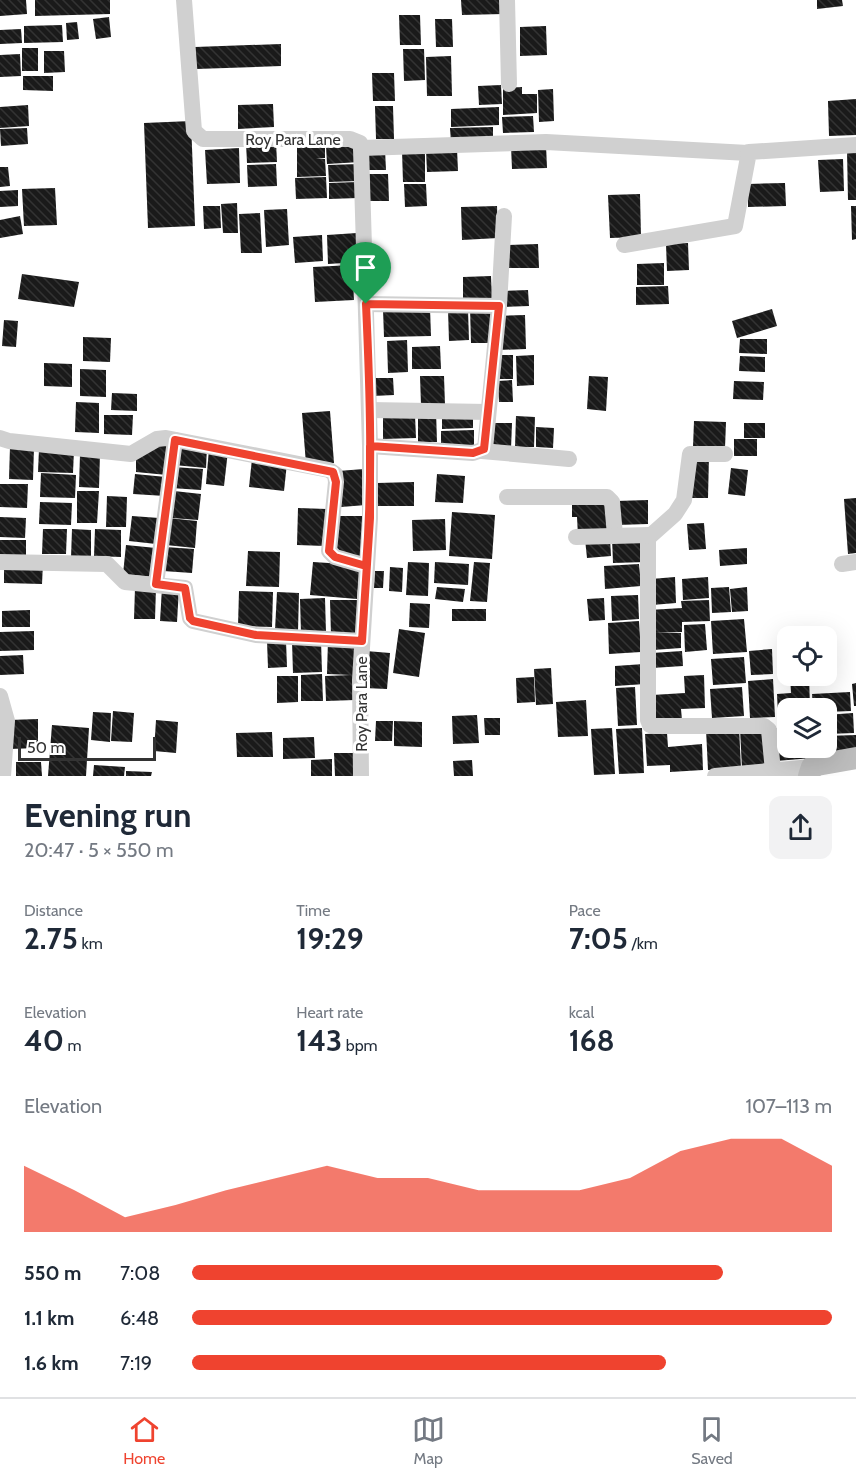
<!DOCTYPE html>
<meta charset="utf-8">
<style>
body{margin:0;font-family:Cabin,sans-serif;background:#f2f2f3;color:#1f2937;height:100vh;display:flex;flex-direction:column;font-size:22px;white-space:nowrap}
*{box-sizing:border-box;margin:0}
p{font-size:20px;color:#747a83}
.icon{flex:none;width:33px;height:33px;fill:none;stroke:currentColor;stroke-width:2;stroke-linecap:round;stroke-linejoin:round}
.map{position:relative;height:776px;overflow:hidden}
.details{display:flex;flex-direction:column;background:#fff;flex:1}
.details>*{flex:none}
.fabs{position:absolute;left:777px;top:626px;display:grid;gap:12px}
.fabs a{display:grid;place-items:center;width:60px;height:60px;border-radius:12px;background:#fff;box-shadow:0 6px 24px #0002;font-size:30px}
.scale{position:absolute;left:18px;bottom:15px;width:138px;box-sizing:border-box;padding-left:6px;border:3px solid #333;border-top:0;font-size:16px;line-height:21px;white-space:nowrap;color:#333;-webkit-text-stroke:4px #fff;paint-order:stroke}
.pin{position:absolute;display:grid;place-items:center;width:51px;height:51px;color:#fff;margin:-62px -26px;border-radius:50% 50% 50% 0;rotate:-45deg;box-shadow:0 0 6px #0007}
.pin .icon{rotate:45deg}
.round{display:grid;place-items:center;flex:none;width:63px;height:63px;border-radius:12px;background:#f2f2f3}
.overview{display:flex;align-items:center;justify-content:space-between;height:102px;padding:0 24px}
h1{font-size:33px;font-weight:800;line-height:45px}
.figures{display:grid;grid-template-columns:repeat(3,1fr);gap:9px;height:102px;padding:6px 24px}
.figures div{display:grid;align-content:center}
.figures b{font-size:30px;font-weight:800}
.figures small{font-size:16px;font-weight:400}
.figures p{font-size:16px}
.chart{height:168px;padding:12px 24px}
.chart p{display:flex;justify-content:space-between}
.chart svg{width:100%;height:108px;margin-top:6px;fill:#ef432f;opacity:.7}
ul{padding:0 24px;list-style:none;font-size:20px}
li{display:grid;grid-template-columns:96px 72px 1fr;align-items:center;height:45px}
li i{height:15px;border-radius:8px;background:#ef432f}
.tabs{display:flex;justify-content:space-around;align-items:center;height:84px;border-top:2px solid #e0e1e3;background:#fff;font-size:16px;color:#747a83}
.tabs a{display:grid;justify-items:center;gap:3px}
.tabs .selected{color:#ef432f}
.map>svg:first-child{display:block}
</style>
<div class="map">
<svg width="856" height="776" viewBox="0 0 856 776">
<defs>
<pattern id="building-back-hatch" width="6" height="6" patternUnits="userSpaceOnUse" patternTransform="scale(1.5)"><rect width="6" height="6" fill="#1a1a1a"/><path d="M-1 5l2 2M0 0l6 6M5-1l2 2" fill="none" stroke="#333"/></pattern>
</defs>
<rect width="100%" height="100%" fill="#fff"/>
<g fill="url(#building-back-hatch)">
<polygon points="0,0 26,0 27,14 0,16"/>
<polygon points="35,0 110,0 110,14 35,16"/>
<polygon points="461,0 502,0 503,14 462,15"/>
<polygon points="817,0 842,0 843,6 817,9"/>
<polygon points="399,15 420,15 421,45 400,45"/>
<polygon points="109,17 111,37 96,39 93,19"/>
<polygon points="435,19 452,19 453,47 436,47"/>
<polygon points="77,22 79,39 67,40 66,23"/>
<polygon points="62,25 63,42 24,43 24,26"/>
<polygon points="546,26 547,55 520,56 520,27"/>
<polygon points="21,29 22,43 0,44 0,30"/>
<polygon points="281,44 281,66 196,69 195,47"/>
<rect x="22" y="48" width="16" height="23"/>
<polygon points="403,49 424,49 425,80 404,81"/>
<polygon points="44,51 64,51 65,72 44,73"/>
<polygon points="20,54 21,76 0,77 0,55"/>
<polygon points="451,56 452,96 427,96 426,57"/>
<polygon points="372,73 394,73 395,101 373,101"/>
<polygon points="23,76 53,76 53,91 23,90"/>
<polygon points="501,85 502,104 479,105 478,86"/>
<polygon points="522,87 522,94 537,94 537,113 503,115 503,88"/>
<polygon points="553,89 554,121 539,122 538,90"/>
<polygon points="856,99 856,135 829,136 828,101"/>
<polygon points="273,104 274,127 238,129 238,105"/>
<polygon points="28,105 29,126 0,128 0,107"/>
<polygon points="375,106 393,106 394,139 376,139"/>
<polygon points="499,107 499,125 451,127 451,109"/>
<polygon points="533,116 534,132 503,133 502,117"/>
<polygon points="191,121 195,226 148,228 144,123"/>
<polygon points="493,127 493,141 451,142 450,128"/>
<polygon points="27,128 28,144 1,146 0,129"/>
<polygon points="325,141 325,158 316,158 325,159 326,176 297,177 297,142"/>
<polygon points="276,142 277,162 247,163 246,143"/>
<polygon points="359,144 360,162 327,164 326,146"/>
<polygon points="546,145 547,168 512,169 511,146"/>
<polygon points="239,148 240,183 207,184 205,150"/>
<polygon points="457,149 458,171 427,172 426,150"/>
<polygon points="366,150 385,150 386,170 367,170"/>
<polygon points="425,150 425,182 403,182 402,151"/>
<polygon points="847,151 856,151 856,200 848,200"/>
<polygon points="843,159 844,191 820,192 818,160"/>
<polygon points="276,164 277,186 248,187 247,165"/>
<polygon points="359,164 359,181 329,182 328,165"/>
<polygon points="0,167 8,167 10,186 0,187"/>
<polygon points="368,174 388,174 389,201 369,201"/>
<polygon points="326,177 327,198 296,199 295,178"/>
<polygon points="357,182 358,198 329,199 329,183"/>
<polygon points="785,183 786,206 748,207 748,184"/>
<polygon points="404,184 426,184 427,206 405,207"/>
<polygon points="55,188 57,225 24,226 22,189"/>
<polygon points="18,190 18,206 0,207 0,191"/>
<polygon points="640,194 641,237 610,238 608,195"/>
<polygon points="237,203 238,233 223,233 221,204"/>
<polygon points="203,206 220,206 221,228 204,229"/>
<polygon points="497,206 498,238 462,240 461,207"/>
<polygon points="851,206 856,206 856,239 852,240"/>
<polygon points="287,209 289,245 266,247 264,210"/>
<polygon points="260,213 262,253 241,253 239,214"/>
<polygon points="20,216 23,234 0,238 0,220"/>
<polygon points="357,233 359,262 328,264 327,235"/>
<polygon points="322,235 323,261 295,263 293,237"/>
<polygon points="688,243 689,270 667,271 666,244"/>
<polygon points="538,244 539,268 505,268 504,245"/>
<polygon points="664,263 664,285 637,285 637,264"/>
<polygon points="352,265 354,300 315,302 313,267"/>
<polygon points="22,274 79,282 74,307 18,299"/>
<polygon points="491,276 492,299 463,300 463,277"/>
<polygon points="668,286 669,304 636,305 636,287"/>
<polygon points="528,290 529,306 501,307 501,291"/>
<polygon points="491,307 492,343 471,343 470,308"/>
<polygon points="430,308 431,336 384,337 383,309"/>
<polygon points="772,309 777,326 737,338 732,321"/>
<polygon points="448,310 468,310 469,340 449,341"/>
<polygon points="525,315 526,349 498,350 497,316"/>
<polygon points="4,320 18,321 16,347 2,346"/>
<polygon points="83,337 111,338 110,362 83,361"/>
<polygon points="740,339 767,339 767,354 739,353"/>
<polygon points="407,340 408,372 388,373 387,341"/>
<polygon points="440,346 441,369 412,369 412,347"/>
<rect x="495" y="355" width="18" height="24"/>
<polygon points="534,355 534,385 517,386 516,356"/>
<polygon points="740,356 765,357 765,372 739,371"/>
<polygon points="44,363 72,364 72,387 44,386"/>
<polygon points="80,369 106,370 106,397 80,396"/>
<polygon points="420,376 444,376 445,405 421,405"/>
<polygon points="589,376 608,377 606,411 587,409"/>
<polygon points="372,378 393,378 394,395 373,396"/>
<polygon points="512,380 513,402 499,402 498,381"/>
<polygon points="734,381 764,382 763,400 733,399"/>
<polygon points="112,393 137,394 137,411 111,410"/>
<polygon points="76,402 99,403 99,433 75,432"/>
<polygon points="330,411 334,463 306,464 302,413"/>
<polygon points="436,411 437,442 418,442 418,412"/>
<polygon points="473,412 473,428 442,429 442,413"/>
<polygon points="104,415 133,415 132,435 104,434"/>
<polygon points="415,415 416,438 383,439 383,416"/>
<polygon points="516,416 535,417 534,447 515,447"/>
<polygon points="694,421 726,422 725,448 693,447"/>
<polygon points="489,423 512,423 511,449 488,449"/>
<rect x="744" y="423" width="21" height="15"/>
<polygon points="536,427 554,428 553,448 536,447"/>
<polygon points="474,430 474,446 441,447 441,431"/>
<rect x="734" y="439" width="23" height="17"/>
<polygon points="168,441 167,475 136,472 136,458"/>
<polygon points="176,442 207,447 206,468 174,465"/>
<polygon points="10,446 34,447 33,480 9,479"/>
<polygon points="39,449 74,450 73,473 38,472"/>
<polygon points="209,449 228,451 224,486 206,484"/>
<polygon points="80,454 100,454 99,488 79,487"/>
<polygon points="692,456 709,456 708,498 691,498"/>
<polygon points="252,459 287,463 284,491 249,487"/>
<polygon points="173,467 203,469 201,490 171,488"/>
<polygon points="731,468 748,470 745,496 728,494"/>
<polygon points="364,469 366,505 341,507 338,471"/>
<polygon points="41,473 76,475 75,498 40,497"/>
<polygon points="135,474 166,477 165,496 133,494"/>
<polygon points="437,474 465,476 463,503 435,502"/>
<polygon points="414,482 414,506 377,506 377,483"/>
<polygon points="0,484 28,484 27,508 0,507"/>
<polygon points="77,491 99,491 97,523 77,523"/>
<polygon points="174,491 201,494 198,520 172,518"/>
<polygon points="107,496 127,497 126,527 106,527"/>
<polygon points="608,498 611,534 578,536 577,517 572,517 572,500"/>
<polygon points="856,498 856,553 848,554 844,499"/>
<polygon points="648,500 648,524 617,525 616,501"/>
<polygon points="40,502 72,503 71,525 39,524"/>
<polygon points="298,508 327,509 325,546 297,545"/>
<polygon points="452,512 495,515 492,559 449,556"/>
<polygon points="132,516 159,518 156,544 129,541"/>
<polygon points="334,516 364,516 363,556 333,555"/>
<polygon points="0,517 26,518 25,538 0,537"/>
<polygon points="168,518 197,521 195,548 166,545"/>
<polygon points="445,519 446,550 413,551 412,520"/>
<polygon points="704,523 706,549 689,550 687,524"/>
<polygon points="43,529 67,529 66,554 42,554"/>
<polygon points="72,529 91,530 91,559 71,558"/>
<polygon points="95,529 121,530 121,557 94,556"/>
<polygon points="645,537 646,562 613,563 612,538"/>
<polygon points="610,538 611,556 587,558 585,539"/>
<rect x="0" y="540" width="26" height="17"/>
<polygon points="126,545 156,548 153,577 123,574"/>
<polygon points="165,547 194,549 192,573 163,571"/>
<polygon points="747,548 747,564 720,566 719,550"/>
<polygon points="248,551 280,552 279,587 246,586"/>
<polygon points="313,562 360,565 357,599 310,595"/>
<polygon points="408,562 429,563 428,596 406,595"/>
<polygon points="435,562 469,564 468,585 434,583"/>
<polygon points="474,562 490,563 487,602 470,601"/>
<polygon points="4,563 43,563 42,584 4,583"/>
<polygon points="639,564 641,586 605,589 604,566"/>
<polygon points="390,567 403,568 402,592 389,591"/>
<polygon points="375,571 384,571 383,588 374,588"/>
<polygon points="675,577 676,603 652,605 651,579"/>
<polygon points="708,577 709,598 683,600 682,579"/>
<polygon points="437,587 465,589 463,602 435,599"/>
<polygon points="729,587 731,612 712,613 711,588"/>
<polygon points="747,587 748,611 732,612 730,589"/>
<polygon points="135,588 156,588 155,619 134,619"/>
<polygon points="162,588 179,588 177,622 160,621"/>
<polygon points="239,591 273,592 272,627 238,626"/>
<polygon points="277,592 299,593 298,631 275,630"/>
<polygon points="638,595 639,619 612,621 611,596"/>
<polygon points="325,598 326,633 301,633 300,599"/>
<polygon points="604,598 605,620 589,621 587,599"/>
<polygon points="330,600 359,600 359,634 331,635"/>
<polygon points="709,600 710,621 682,622 682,632 655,633 681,633 681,648 653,650 649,610 682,608 681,601"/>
<polygon points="410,603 430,604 429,628 409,627"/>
<rect x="452" y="609" width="34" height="12"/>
<polygon points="30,610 30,627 2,627 2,611"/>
<polygon points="744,619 747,652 713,654 711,621"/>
<polygon points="639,621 641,652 609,654 608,623"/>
<polygon points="705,624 707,650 685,652 684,625"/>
<polygon points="399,629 425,633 419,677 393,673"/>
<polygon points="34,631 34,650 0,651 0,632"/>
<polygon points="328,640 358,641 355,700 326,701 325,676 351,675 327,674"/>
<polygon points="267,641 286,641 287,667 268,668"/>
<polygon points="321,641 322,672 293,673 292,642"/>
<polygon points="772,649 773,674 751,675 749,651"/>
<polygon points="366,651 390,653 387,689 364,688"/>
<polygon points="682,651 683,666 652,668 652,653"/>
<polygon points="23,655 24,674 0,675 0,656"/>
<polygon points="744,657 746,683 713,685 711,659"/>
<polygon points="788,663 788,676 779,677 778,664"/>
<polygon points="644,664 645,684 615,686 615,666"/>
<polygon points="551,668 553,704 536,705 534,669"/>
<polygon points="322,674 323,701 301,701 301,675"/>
<polygon points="704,675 705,708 681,709 682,720 654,721 652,695 685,693 684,676"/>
<polygon points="790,675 809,675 810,708 788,708 788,715 778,715 777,694 791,693"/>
<polygon points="277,676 298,676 298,702 277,703"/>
<polygon points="534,677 535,702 517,703 516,678"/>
<polygon points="773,679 775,717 750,718 748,681"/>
<polygon points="856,683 856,706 854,706 852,684"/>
<polygon points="635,687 637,725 618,726 616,688"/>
<polygon points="742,687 744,716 712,718 710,689"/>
<polygon points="850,692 851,711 826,712 826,708 813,708 812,694"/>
<polygon points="586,700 588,736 558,737 556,702"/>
<polygon points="113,711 134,713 132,742 111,741"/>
<polygon points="93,712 111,713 110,742 91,740"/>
<polygon points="853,713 854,733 826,734 826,715"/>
<polygon points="477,715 479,743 453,744 452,716"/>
<polygon points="484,718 500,718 500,735 485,735"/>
<polygon points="38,719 38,748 9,749 9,720"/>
<polygon points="156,720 178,722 176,753 154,751"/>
<polygon points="376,721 393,721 392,741 375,741"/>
<polygon points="394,721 422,722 422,747 394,746"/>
<polygon points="52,725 89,728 86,776 48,776"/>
<polygon points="739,727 741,768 708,770 706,729"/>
<polygon points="612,728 615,774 594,775 591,729"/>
<polygon points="642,728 644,773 619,774 616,729"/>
<polygon points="767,728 768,768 742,769 740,729"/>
<polygon points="788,728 788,747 811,747 812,758 776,761 774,729"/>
<polygon points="272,732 273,757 237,757 236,733"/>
<polygon points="667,733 668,747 702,744 703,770 670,772 670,765 647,766 645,734"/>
<polygon points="856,735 856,752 815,754 815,747 826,747 826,736"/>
<polygon points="314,737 315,758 283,759 283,738"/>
<polygon points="334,753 353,753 353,776 335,776"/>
<polygon points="332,759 332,776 311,776 311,760"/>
<polygon points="472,760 473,776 454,776 453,761"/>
<polygon points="16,762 41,762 42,776 16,776"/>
<polygon points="94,765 125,767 124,776 93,776"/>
<polygon points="126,771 152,772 151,776 126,776"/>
</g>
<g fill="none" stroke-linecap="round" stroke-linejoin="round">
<g stroke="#d0d0d0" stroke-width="16">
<polyline points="184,0 194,131 203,139 350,139 360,143 361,148 370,446 370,518 360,680 361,776"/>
<polyline points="507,0 509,84"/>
<polyline points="361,148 546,142 748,153"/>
<polyline points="624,245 735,226 749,152 856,145"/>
<polyline points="366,304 499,306"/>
<polyline points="369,410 488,412"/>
<polyline points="0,438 9,441 131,454 157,439 166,438 329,470 335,474 336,482 329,551 335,557 366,566"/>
<polyline points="370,446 473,453 485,449 499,306 504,216"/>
<polyline points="482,451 569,459"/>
<polyline points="725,454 690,454 684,500 675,514 648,538 648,720 650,725 656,726 764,726 769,730 773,771"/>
<polyline points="507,497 607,497 612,502 615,535"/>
<polyline points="576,537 649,535"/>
<polyline points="0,562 107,564 125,582 185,588 190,618 193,621 256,635 362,641"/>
<polyline points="842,564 856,562"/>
<polyline points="156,584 175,440"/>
<polyline points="0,696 7,721 3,776"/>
<polyline points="715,776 812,767"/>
</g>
<polyline stroke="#bdbdbd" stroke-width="22" points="809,776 812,767 817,765 856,758"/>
</g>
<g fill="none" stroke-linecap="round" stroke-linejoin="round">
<g stroke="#fff" stroke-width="12">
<path id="route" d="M366 304C370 391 373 479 366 566L335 557 329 551 336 482 333 472 175 440 156 584 185 588 190 618 193 621 256 635 362 641 370 518V446L473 453 484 449 499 306 366 304"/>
</g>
<use href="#route" stroke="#ef432f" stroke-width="8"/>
</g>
<g text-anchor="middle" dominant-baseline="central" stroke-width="6" stroke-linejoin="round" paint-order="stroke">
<g font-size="16" fill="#333" stroke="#fff">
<text x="293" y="139">Roy Para Lane</text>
<text transform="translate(361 704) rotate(-90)">Roy Para Lane</text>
</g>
</g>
</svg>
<div class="fabs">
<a><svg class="icon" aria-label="locate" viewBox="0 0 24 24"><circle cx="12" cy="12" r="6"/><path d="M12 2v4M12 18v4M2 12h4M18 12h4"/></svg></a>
<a><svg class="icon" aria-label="layers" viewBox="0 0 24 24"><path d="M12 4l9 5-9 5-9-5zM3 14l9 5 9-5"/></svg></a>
</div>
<div class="scale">50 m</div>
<div class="pin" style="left:366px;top:304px;background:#1e9e55"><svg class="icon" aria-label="arrive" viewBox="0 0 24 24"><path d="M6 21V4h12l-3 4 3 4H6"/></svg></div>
</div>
<section class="details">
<div class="overview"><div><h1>Evening run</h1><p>20:47 · 5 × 550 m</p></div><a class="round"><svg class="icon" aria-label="share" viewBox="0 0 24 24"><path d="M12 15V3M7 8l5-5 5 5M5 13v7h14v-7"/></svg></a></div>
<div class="figures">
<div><p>Distance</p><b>2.75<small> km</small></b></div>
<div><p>Time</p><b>19:29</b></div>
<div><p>Pace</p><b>7:05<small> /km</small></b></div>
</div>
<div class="figures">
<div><p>Elevation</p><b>40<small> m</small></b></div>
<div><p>Heart rate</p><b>143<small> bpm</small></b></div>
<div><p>kcal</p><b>168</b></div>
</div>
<div class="chart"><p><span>Elevation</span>107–113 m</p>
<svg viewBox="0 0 160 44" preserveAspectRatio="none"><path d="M0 44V17L10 27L20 38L30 33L40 27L50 22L60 17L70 22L80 22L90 27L100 27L110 27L120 22L130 11L140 6L150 6L160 17V44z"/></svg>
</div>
<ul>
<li><b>550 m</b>7:08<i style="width:83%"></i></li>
<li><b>1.1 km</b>6:48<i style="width:100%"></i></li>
<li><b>1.6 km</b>7:19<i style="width:74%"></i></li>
</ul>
</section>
<nav class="tabs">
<a class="selected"><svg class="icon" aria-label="home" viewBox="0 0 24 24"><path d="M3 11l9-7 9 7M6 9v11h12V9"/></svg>Home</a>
<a><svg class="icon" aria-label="map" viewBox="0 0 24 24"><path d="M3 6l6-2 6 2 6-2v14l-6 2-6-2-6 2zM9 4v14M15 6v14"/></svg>Map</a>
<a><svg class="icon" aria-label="saved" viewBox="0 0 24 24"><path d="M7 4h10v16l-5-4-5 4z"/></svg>Saved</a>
</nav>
